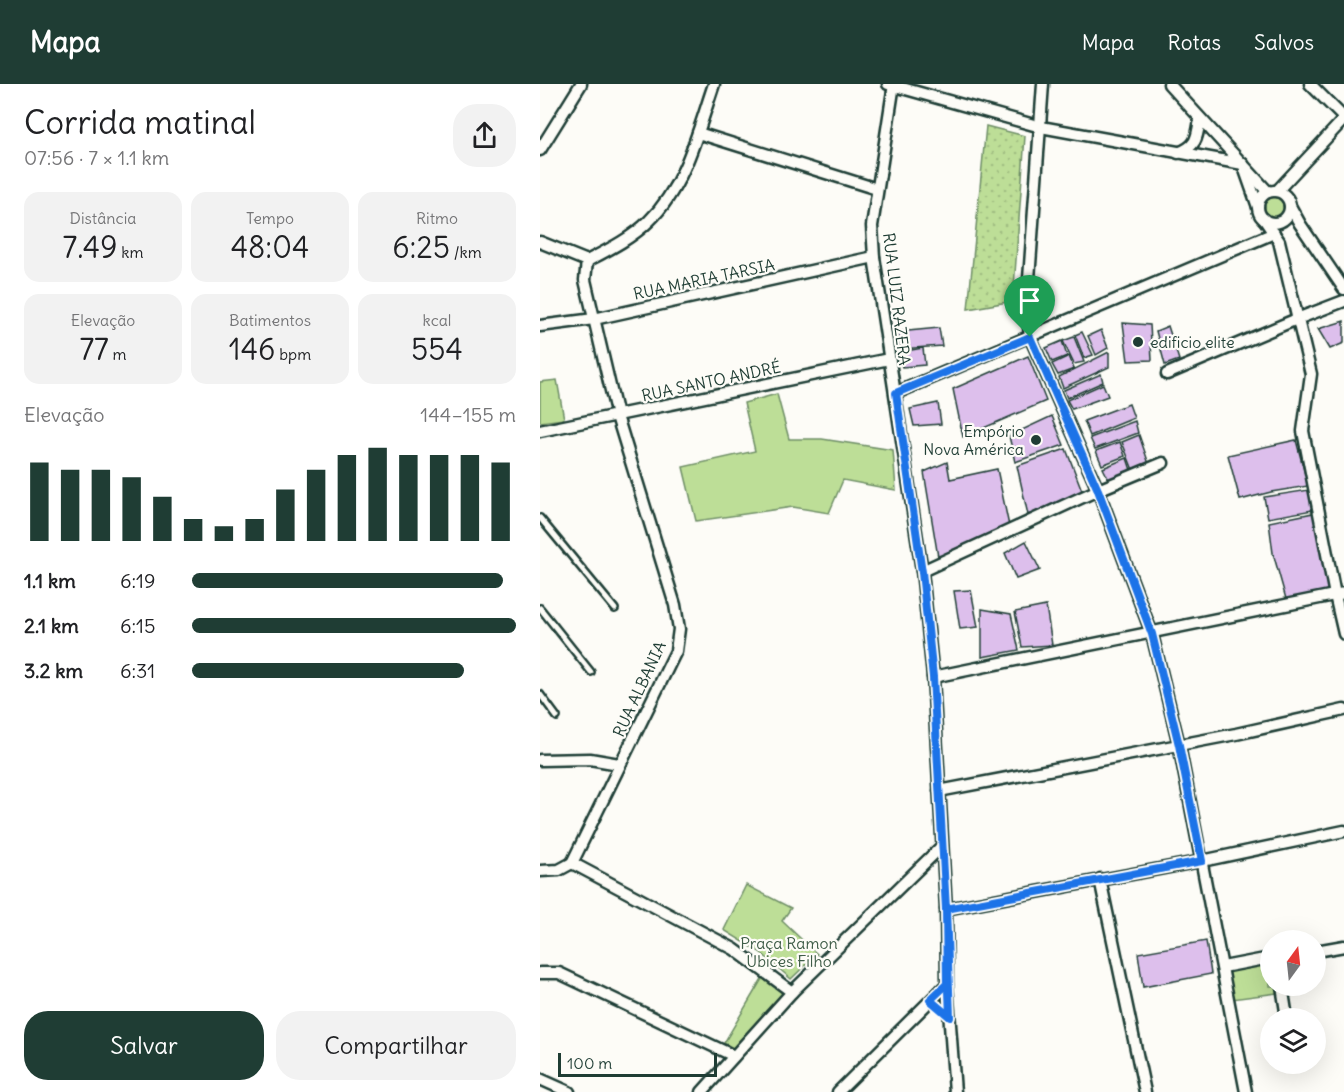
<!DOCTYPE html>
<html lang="pt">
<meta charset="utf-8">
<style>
body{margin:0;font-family:Delius,sans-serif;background:#f2f2f2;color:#202124;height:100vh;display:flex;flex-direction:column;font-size:22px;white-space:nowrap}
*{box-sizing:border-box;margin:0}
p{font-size:20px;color:#757577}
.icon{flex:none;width:33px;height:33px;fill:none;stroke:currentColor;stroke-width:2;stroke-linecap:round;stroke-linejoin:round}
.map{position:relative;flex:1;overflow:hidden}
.drawer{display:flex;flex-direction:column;background:#fff;width:540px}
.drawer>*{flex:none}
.needle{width:39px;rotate:15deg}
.tools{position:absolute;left:720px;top:846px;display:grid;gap:12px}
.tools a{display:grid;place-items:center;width:66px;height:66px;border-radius:50%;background:#fff;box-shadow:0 6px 24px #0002;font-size:30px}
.scale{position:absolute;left:18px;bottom:15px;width:159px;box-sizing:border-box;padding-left:6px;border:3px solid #1f3d34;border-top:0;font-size:16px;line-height:21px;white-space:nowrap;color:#1f3d34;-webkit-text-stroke:4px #fdfcf7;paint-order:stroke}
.pin{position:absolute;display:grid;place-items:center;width:51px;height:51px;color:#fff;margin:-62px -26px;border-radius:50% 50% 50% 0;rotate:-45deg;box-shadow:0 0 6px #0007}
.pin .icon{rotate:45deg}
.round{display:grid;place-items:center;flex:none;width:63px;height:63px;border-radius:24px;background:#f2f2f2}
.headline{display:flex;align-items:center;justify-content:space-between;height:102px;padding:0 24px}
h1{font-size:33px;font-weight:600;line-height:45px}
.metrics{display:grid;grid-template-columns:repeat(3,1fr);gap:9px;height:102px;padding:6px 24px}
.metrics div{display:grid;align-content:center;border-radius:15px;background:#f2f2f2;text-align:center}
.metrics b{font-size:30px;font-weight:600}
.metrics small{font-size:16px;font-weight:400}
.metrics p{font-size:16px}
.chart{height:168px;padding:12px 24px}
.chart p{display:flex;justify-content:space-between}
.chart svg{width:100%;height:108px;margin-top:6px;stroke:#1f3d34;stroke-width:6}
.action{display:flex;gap:12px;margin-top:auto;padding:12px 24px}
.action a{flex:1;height:69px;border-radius:24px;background:#1f3d34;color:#fff;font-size:24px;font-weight:600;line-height:69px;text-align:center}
.action a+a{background:#f2f2f2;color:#202124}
ul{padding:0 24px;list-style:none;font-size:20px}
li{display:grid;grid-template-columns:96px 72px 1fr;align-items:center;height:45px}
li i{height:15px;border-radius:8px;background:#1f3d34}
header{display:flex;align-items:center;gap:36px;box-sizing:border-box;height:84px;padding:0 30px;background:#1f3d34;color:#fff}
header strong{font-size:28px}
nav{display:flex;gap:33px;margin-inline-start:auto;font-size:21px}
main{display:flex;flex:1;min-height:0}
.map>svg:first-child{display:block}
</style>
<header>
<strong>Mapa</strong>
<nav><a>Mapa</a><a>Rotas</a><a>Salvos</a></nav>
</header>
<main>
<section class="drawer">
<div class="headline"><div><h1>Corrida matinal</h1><p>07:56 · 7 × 1.1 km</p></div><a class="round"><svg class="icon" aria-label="share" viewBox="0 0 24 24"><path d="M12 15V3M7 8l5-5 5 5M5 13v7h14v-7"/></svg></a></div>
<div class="metrics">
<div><p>Distância</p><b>7.49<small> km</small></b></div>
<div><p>Tempo</p><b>48:04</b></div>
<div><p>Ritmo</p><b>6:25<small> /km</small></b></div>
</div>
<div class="metrics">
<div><p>Elevação</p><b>77<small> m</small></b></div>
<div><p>Batimentos</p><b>146<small> bpm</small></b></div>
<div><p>kcal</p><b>554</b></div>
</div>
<div class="chart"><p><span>Elevação</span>144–155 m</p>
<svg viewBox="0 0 160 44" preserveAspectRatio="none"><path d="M5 44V12M15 44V15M25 44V15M35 44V18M45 44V26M55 44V35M65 44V38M75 44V35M85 44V23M95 44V15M105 44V9M115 44V6M125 44V9M135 44V9M145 44V9M155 44V12"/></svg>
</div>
<ul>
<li><b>1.1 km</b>6:19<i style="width:96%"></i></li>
<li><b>2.1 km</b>6:15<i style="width:100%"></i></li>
<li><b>3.2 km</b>6:31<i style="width:84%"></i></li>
</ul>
<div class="action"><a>Salvar</a><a>Compartilhar</a></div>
</section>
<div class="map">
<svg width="804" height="1008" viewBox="0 0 804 1008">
<defs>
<pattern id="grass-dots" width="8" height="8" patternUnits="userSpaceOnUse" patternTransform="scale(1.5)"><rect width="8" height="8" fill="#bdde97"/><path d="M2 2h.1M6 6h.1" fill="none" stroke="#a2bf83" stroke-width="1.8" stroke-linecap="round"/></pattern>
</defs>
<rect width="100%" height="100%" fill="#fdfcf7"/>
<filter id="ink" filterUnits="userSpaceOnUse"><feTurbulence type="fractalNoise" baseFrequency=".0167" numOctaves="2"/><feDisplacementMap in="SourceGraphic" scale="12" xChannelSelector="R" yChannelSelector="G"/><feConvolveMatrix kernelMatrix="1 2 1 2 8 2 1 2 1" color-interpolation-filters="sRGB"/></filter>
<g filter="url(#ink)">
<polygon fill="url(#grass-dots)" stroke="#6e8e66" stroke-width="1.5" points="446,42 485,52 473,217 428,225"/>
<g fill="#bdde97" stroke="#6e8e66" stroke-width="1.5">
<circle cx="735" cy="123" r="11"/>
<polygon points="17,296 24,335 0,338 0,298"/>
<polygon points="237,310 249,355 282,355 353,366 356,406 303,396 289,429 253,423 156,437 143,383 215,367 204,319"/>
<polygon points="206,801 251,824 242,837 277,870 251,895 220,868 184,846"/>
<polygon points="730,880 730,902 736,902 737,909 692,915 687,887"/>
<polygon points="223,893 243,909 193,964 184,959"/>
</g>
<g fill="#ddbfec" stroke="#1f3d34" stroke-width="1.5">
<polygon points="804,237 804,259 790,265 778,245"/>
<polygon points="583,239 610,241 612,276 588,277"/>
<polygon points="628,242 639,276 625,281 616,247"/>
<polygon points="399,244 402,262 360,265 358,248"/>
<polygon points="561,246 568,264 556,271 548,252"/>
<polygon points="542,248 553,271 544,274 535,251"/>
<polygon points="534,253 544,278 534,280 523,257"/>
<polygon points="522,257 527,272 512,278 506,264"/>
<polygon points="383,264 385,281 362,283 360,268"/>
<polygon points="569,268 569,283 523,304 519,293"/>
<polygon points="488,272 506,317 423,353 413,305"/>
<polygon points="529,272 534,285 518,291 512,280"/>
<polygon points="561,290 563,298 527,314 524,306"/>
<polygon points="563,300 568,312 532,325 527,316"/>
<polygon points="398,319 401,340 374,342 370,325"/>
<polygon points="589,320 594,334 550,352 544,337"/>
<polygon points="512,332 524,361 475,378 469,352"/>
<polygon points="595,337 598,349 555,365 550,354"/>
<polygon points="599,351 609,380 593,386 582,358"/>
<polygon points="756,356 768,402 731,408 700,416 688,371"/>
<polygon points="580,358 585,372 562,381 556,367"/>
<polygon points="526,365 543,409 488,431 477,382"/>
<polygon points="587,374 591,386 569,396 563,384"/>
<polygon points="407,378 410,395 457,385 469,442 398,473 384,388"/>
<polygon points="769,406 773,426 728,434 724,413"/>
<polygon points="773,429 790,506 746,515 733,469 729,438"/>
<polygon points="486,457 500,486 476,495 465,469"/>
<polygon points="431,506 438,543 420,545 414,507"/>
<polygon points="506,522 512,561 482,563 475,528"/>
<polygon points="442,525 471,530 479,566 442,573"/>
<polygon points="666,857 671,890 603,903 598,869"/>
</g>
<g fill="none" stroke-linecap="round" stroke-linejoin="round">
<g stroke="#1f3d34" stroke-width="10">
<g id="lane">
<polyline points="0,434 75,525"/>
<polyline points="0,524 51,588"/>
<polyline points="0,610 17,633"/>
</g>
</g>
<g stroke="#1f3d34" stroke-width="15">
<g id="street">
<polyline points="348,0 501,43 703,80"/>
<polyline points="354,0 332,142 334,173 382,487 393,593 406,825 407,900 415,1008"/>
<polyline points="503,0 487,223 490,253 558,406 612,550 639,661 706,1008"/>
<polyline points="629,0 728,108"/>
<polyline points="770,0 804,34"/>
<polyline points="158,49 337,105"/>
<polyline points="0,66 41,0"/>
<path d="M638 69C657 62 657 54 660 35"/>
<polyline points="705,86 718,123"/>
<polyline points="737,107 804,35"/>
<circle cx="734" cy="123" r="16"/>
<polyline points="750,122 760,140 804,205"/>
<polyline points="724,135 739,157 771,290 763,347 795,511 804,550"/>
<polyline points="0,158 47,177"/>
<path d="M47 177C68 166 92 154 109 137 145 102 158 47 174 0"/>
<polyline points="0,242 54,235 334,173"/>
<polyline points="627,290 757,235 804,217"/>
<polyline points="356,309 734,149"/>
<polyline points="0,347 349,275"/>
<polyline points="382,487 558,406 623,379"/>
<polyline points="393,593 804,509"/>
<polyline points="0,676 50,675 79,680"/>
<polyline points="399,707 696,650 804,626"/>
<polyline points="32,779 136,567 139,545 135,521 77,332 45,196 47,177"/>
<polyline points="32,779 194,865 252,908"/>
<polyline points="0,787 19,786 32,779"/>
<polyline points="560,795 605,1008"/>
<polyline points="406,825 662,777 804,747"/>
<polyline points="776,867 804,862"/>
<polyline points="683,883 730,874"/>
<polyline points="0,889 19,889 194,972"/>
<polyline points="742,902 747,934"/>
<polyline points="0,995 29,1008"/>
<polyline points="162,1008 252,908 402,762"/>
<polyline points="298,1008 407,900"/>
</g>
</g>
<use href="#lane" stroke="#fdfcf7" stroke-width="5"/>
<use href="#street" stroke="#fdfcf7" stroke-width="10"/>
</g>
</g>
<g fill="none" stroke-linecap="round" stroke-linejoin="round" filter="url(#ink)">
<g stroke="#fff" stroke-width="12">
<polyline id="route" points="490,253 356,309 382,488 393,593 406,825 410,933 390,916 407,900 406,825 662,777 639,661 612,550 558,406 490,253"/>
</g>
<use href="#route" stroke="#1a73e8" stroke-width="8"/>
</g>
<g fill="#1f3d34" stroke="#fdfcf7" stroke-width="2">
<circle cx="598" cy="258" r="6"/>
<circle cx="496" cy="356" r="6"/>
</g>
<g text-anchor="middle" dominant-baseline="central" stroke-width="4.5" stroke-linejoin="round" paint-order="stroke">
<g font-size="16" fill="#1f3d34" stroke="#fdfcf7">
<text transform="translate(164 195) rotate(-12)">RUA MARIA TARSIA</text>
<text transform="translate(357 215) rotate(83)">RUA LUIZ RAZERA</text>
<text transform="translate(171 297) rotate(-12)">RUA SANTO ANDRÉ</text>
<text transform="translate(99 605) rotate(-65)">RUA ALBANIA</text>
</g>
<g font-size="16" fill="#1f3d34" stroke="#fdfcf7" text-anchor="start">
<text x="610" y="258">edificio elite</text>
<text x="484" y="347" text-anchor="end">Empório<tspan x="484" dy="18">Nova América</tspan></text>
</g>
<g font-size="16" fill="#3f5d48" stroke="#fdfcf7">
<text x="249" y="859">Praça Ramon<tspan x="249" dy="18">Ubices Filho</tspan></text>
</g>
</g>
</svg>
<div class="tools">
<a><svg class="needle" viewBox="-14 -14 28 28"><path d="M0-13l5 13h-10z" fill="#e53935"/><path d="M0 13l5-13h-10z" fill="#757577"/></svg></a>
<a><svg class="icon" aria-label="layers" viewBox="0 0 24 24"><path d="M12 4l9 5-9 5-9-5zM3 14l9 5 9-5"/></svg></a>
</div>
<div class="scale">100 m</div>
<div class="pin" style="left:490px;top:253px;background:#1e9e55"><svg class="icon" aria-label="arrive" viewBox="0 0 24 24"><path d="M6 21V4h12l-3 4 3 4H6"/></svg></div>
</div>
</main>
